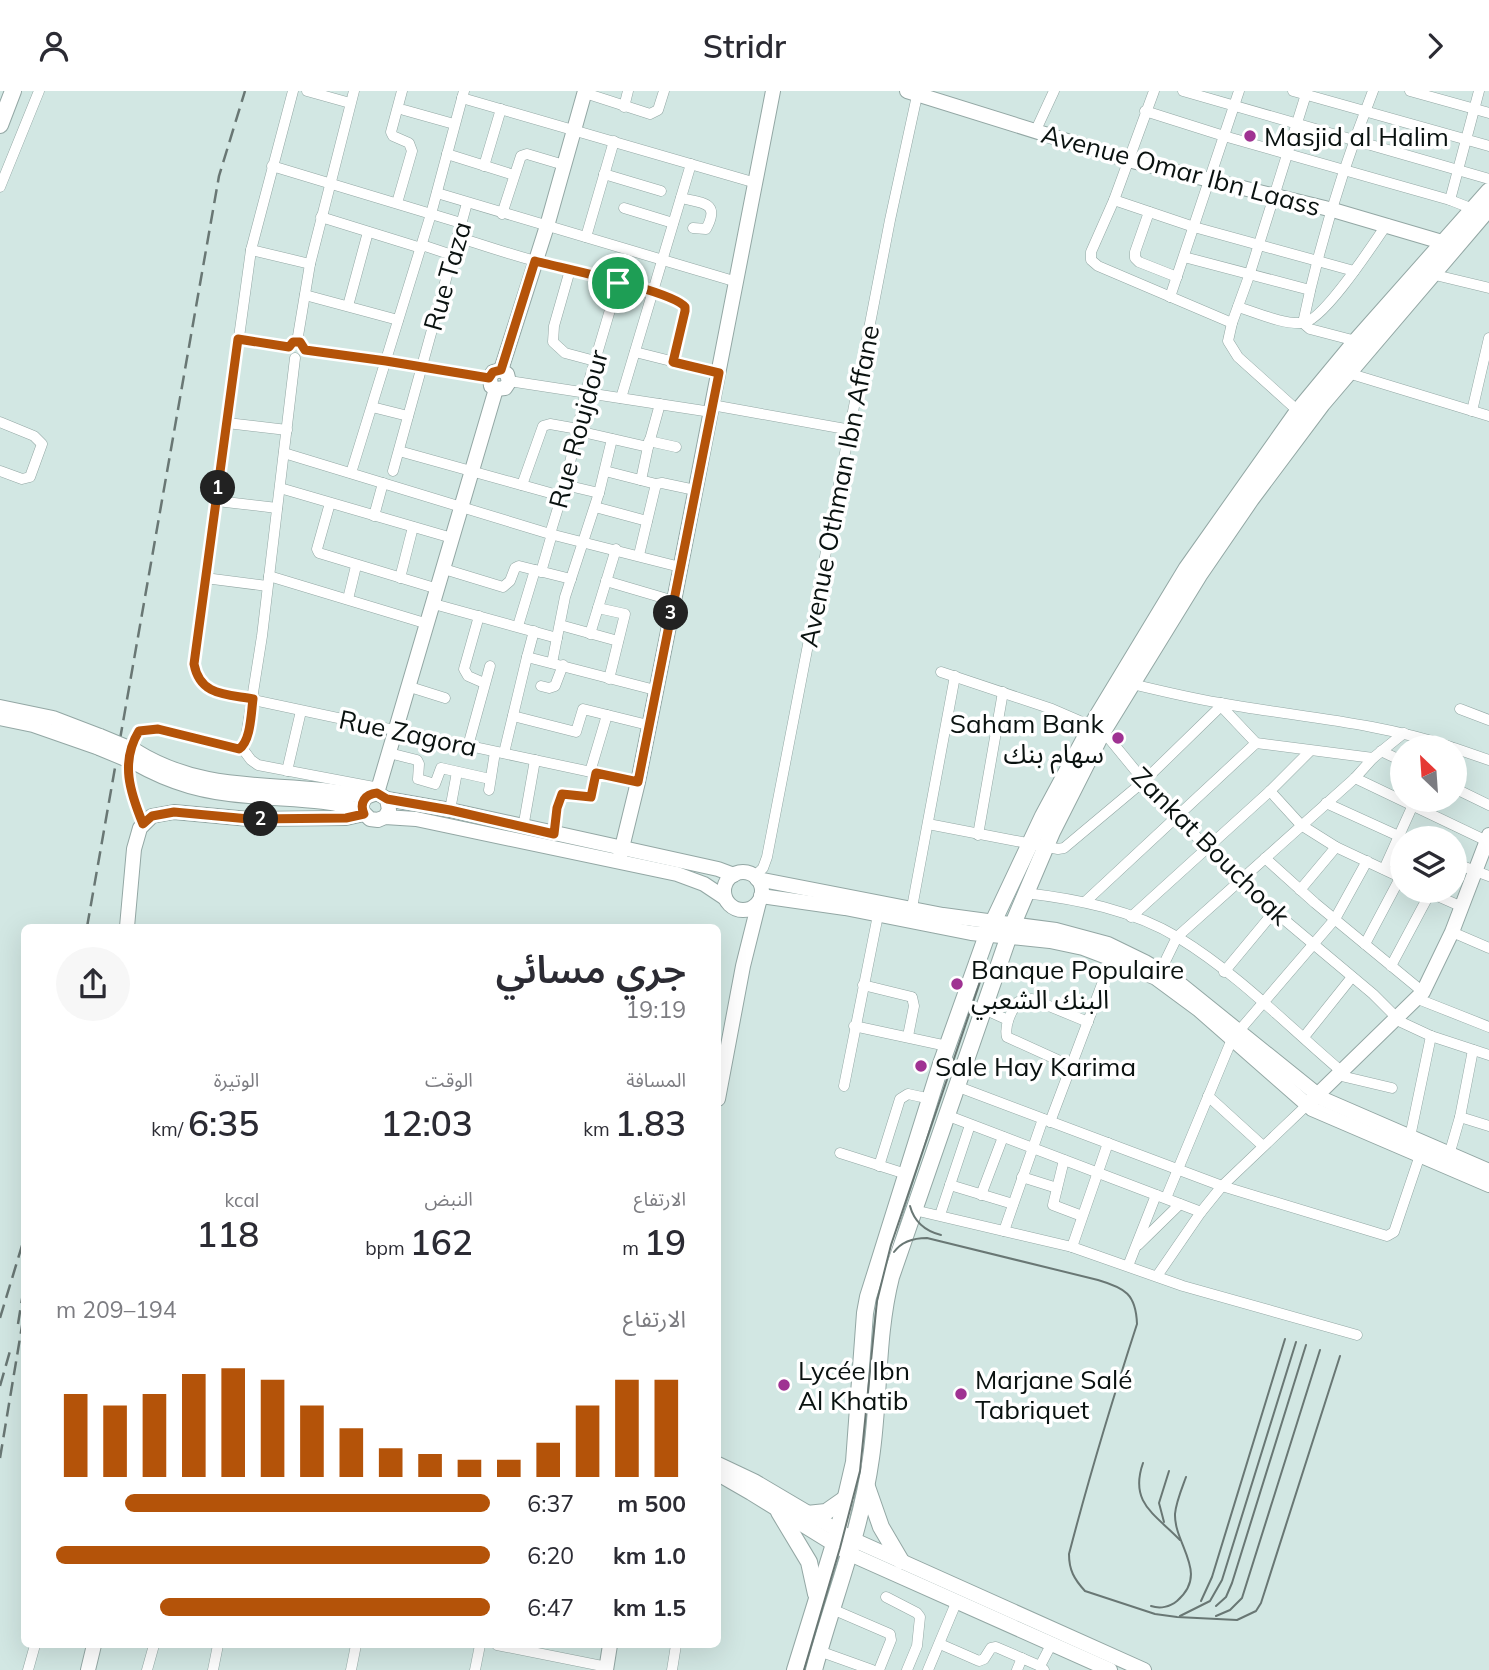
<!DOCTYPE html>
<html lang="ar">
<meta charset="utf-8">
<style>
body{margin:0;font-family:Mulish,"Noto Sans Arabic",sans-serif;background:#f7f7f7;color:#2b2b33;direction:rtl;height:100vh;display:flex;flex-direction:column;font-size:26px;white-space:nowrap}
*{box-sizing:border-box;margin:0}
p{font-size:23px;color:#7c7c81}
.icon{flex:none;width:38px;height:38px;fill:none;stroke:currentColor;stroke-width:2;stroke-linecap:round;stroke-linejoin:round}
.map{position:relative;flex:1;overflow:hidden;direction:ltr}
.details{position:absolute;left:21px;top:833px;width:700px;height:724px;display:flex;flex-direction:column;background:#fff;border-radius:10px;box-shadow:0 7px 28px #0002;direction:rtl}
.details>*{flex:none}
.needle{width:46px;rotate:335deg}
.controls{position:absolute;left:1390px;top:644px;display:grid;gap:14px}
.controls a{display:grid;place-items:center;width:77px;height:77px;border-radius:50%;background:#fff;box-shadow:0 7px 28px #0002;font-size:35px}
.pin{position:absolute;display:grid;place-items:center;width:60px;height:60px;color:#fff;margin:-30px;border:4px solid #fff;border-radius:50%;box-shadow:0 2px 7px #0007}
.km{position:absolute;width:35px;height:35px;margin:-18px;border-radius:50%;background:#222;color:#fff;font-size:19px;line-height:35px;text-align:center}
.round{display:grid;place-items:center;flex:none;width:74px;height:74px;border-radius:37px;background:#f7f7f7}
.head{display:flex;align-items:center;justify-content:space-between;height:119px;padding:0 35px}
h1{font-size:38px;font-weight:600;line-height:52px}
.figures{display:grid;grid-template-columns:repeat(3,1fr);gap:10px;height:119px;padding:7px 35px}
.figures div{display:grid;align-content:center}
.figures b{font-size:35px;font-weight:600}
.figures small{font-size:19px;font-weight:400}
.figures p{font-size:19px}
.chart{height:196px;padding:14px 35px}
.chart p{display:flex;justify-content:space-between}
.chart svg{width:100%;height:126px;margin-top:7px;stroke:#b45309;stroke-width:6}
ul{padding:0 35px;list-style:none;font-size:23px}
li{display:grid;grid-template-columns:112px 84px 1fr;align-items:center;height:52px}
li i{height:18px;border-radius:9px;background:#b45309}
header{display:flex;justify-content:space-between;align-items:center;height:91px;padding:0 35px;background:#fff;font-size:32px;font-weight:600}
.map>svg:first-child{display:block}
</style>
<header><svg class="icon" aria-label="forward" viewBox="0 0 24 24"><path d="M9 5l7 7-7 7"/></svg>Stridr<svg class="icon" aria-label="person" viewBox="0 0 24 24"><circle cx="12" cy="8" r="4"/><path d="M4 21q1-7 8-7t8 7"/></svg></header>
<div class="map">
<svg width="1489" height="1579" viewBox="0 0 1489 1579">
<rect width="100%" height="100%" fill="#d2e7e3"/>
<g fill="none" stroke-linecap="round" stroke-linejoin="round">
<g stroke="#93a7a4" stroke-width="11">
<g id="street">
<path d="M293 0 251 159 194 573C197 590 204 598 221 602L638 691"/>
<polyline points="307,0 350,12"/>
<polyline points="1154,0 1114,109 1091,161 1091,169 1098,175 1232,232"/>
<polyline points="1183,0 1489,88"/>
<polyline points="1293,0 1489,55"/>
<polyline points="1410,0 1489,22"/>
<polyline points="585,2 650,23 658,19 664,0"/>
<polyline points="462,7 756,92"/>
<polyline points="624,16 628,0"/>
<polyline points="404,19 454,33"/>
<polyline points="1145,20 1224,45 1450,109 1473,118"/>
<polyline points="1035,41 1054,0"/>
<polyline points="447,63 514,84"/>
<polyline points="272,75 461,132"/>
<polyline points="484,75 501,18"/>
<polyline points="604,83 661,100"/>
<polyline points="0,96 39,0"/>
<polyline points="437,102 737,191"/>
<path d="M681 107C702 112 721 111 706 138L693 137"/>
<polyline points="1114,109 1194,136 1354,180"/>
<polyline points="1450,109 1479,0"/>
<polyline points="397,112 412,60 409,52 393,45 391,41 402,0"/>
<polyline points="624,117 673,132"/>
<polyline points="1149,121 1135,161 1135,167 1139,171 1177,186"/>
<polyline points="502,123 521,65 527,63 564,74"/>
<polyline points="321,126 421,157"/>
<path d="M457 146C483 154 509 163 535 170 562 178 673 199 685 216V220L673 271"/>
<polyline points="586,146 614,50"/>
<polyline points="422,154 452,164"/>
<polyline points="251,159 310,173"/>
<polyline points="1184,166 1310,199"/>
<polyline points="570,179 554,235 553,251 565,262 595,270"/>
<polyline points="1431,183 1489,197"/>
<polyline points="305,204 398,229"/>
<polyline points="1170,206 1239,0"/>
<polyline points="348,215 368,141"/>
<path d="M1238 216C1258 222 1281 233 1302 232 1322 232 1374 152 1387 133"/>
<polyline points="238,248 289,256"/>
<path d="M1356 250 1310 238 1303 232C1319 154 1344 74 1373 0"/>
<polyline points="297,251 310,173 354,0"/>
<polyline points="305,259 386,269 490,287"/>
<polyline points="635,261 719,282"/>
<polyline points="1348,282 1489,325"/>
<polyline points="509,290 711,321"/>
<polyline points="621,307 691,73"/>
<polyline points="712,314 851,339"/>
<polyline points="372,316 408,325"/>
<polyline points="1298,320 1238,266 1228,250 1232,232 1249,185 1307,0"/>
<polyline points="1472,320 1489,247"/>
<polyline points="0,331 34,345 42,353 30,386 22,388 0,380"/>
<polyline points="227,332 287,339"/>
<polyline points="578,340 648,356"/>
<polyline points="649,350 676,356"/>
<polyline points="399,360 561,405"/>
<polyline points="284,362 550,443 680,476"/>
<polyline points="393,380 467,112"/>
<polyline points="605,380 656,393 662,392 695,399"/>
<polyline points="351,382 431,123 464,0"/>
<polyline points="641,389 648,356 660,313"/>
<polyline points="522,394 543,335 550,333 578,338"/>
<polyline points="565,394 599,402"/>
<polyline points="280,397 452,447"/>
<polyline points="217,410 277,417"/>
<polyline points="330,412 317,458 319,462 438,498"/>
<polyline points="595,416 647,430"/>
<polyline points="374,425 383,392"/>
<polyline points="550,443 565,394 586,300 618,192"/>
<polyline points="639,464 656,393"/>
<polyline points="444,478 503,496 510,490 515,477 519,475 571,488"/>
<polyline points="541,481 552,443"/>
<polyline points="269,485 428,533"/>
<polyline points="205,487 267,495"/>
<polyline points="400,487 413,436"/>
<polyline points="606,490 674,510"/>
<polyline points="348,508 356,475"/>
<polyline points="434,513 557,547"/>
<polyline points="598,517 625,523 609,588"/>
<polyline points="479,525 464,578 468,585 484,592"/>
<polyline points="560,534 618,550"/>
<polyline points="518,535 535,479"/>
<polyline points="590,543 616,458"/>
<polyline points="527,566 534,540"/>
<polyline points="552,572 565,506 599,402 612,348"/>
<polyline points="941,581 1052,618 1103,640 1144,690 1238,790 1373,903 1401,931 1431,945 1489,964"/>
<path d="M1132 593C1161 600 1191 607 1220 612 1298 626 1376 631 1451 656"/>
<polyline points="541,595 549,597 555,595 563,574"/>
<polyline points="410,596 445,607"/>
<polyline points="1221,615 1256,652 1373,667"/>
<polyline points="1460,618 1489,629"/>
<polyline points="513,625 576,641 583,618 648,634"/>
<polyline points="468,655 490,575"/>
<polyline points="242,657 251,669 258,674 379,697"/>
<polyline points="1454,657 1489,669"/>
<polyline points="1381,660 1402,670"/>
<polyline points="389,662 417,669 419,673 418,688 435,693 441,677 490,688"/>
<polyline points="504,662 527,566 655,599"/>
<polyline points="287,680 301,620"/>
<polyline points="590,681 607,624"/>
<polyline points="1355,687 1489,751"/>
<polyline points="1454,697 1489,714"/>
<polyline points="489,699 495,661"/>
<polyline points="1270,700 1301,734 1336,756 1402,787"/>
<polyline points="1326,712 1403,747"/>
<polyline points="450,719 457,681"/>
<path d="M143 733C130 702 120 670 139 640L158 638 235 658 242 657 245 652 262 545 295 267"/>
<polyline points="928,733 1058,758 1064,757 1144,690 1221,615 1221,612"/>
<polyline points="523,737 535,669"/>
<polyline points="554,743 560,705 564,702 591,706 596,682"/>
<polyline points="978,744 1003,601"/>
<polyline points="1265,767 1315,812 1423,901"/>
<polyline points="1454,772 1489,785"/>
<polyline points="1384,778 1412,716"/>
<polyline points="754,786 763,777 767,766 890,129 918,0"/>
<polyline points="1300,799 1336,756"/>
<polyline points="1426,800 1460,815"/>
<path d="M1025 802C1077 808 1133 819 1179 847 1238 883 1288 935 1341 980"/>
<polyline points="1085,811 1256,652"/>
<polyline points="911,822 955,585"/>
<polyline points="1131,826 1270,700 1309,661"/>
<polyline points="1452,841 1489,857"/>
<polyline points="1365,853 1400,787"/>
<polyline points="1391,875 1430,802"/>
<polyline points="1224,881 1273,822"/>
<polyline points="1159,883 1177,846 1355,687 1373,667 1404,642"/>
<polyline points="863,894 912,906 914,915 908,945"/>
<polyline points="1418,908 1489,936"/>
<polyline points="984,918 1008,929"/>
<polyline points="854,935 947,955"/>
<polyline points="1304,946 1352,886"/>
<path d="M1071 975 1007 946C1004 935 1011 920 1018 911L1032 908 1088 931"/>
<polyline points="1337,984 1392,997"/>
<polyline points="844,995 878,824"/>
<polyline points="956,995 1222,1095 1387,1145 1394,1141 1420,1064"/>
<polyline points="1208,1005 1263,1055"/>
<polyline points="946,1024 1201,1121"/>
<polyline points="1460,1026 1489,1035"/>
<polyline points="1050,1031 1113,864"/>
<polyline points="1410,1046 1431,945"/>
<polyline points="840,1062 906,1083"/>
<polyline points="1449,1064 1460,1026 1473,959"/>
<polyline points="1064,1069 1053,1114 1082,1125"/>
<polyline points="879,1075 900,1008 908,1003 931,1008"/>
<polyline points="1022,1086 1057,1097"/>
<polyline points="950,1094 1013,1113"/>
<polyline points="981,1104 1003,1046"/>
<polyline points="1166,1107 1232,948 1335,828 1367,770"/>
<polyline points="914,1119 1072,1156 1183,1195 1357,1244"/>
<polyline points="940,1124 970,1034"/>
<polyline points="1004,1140 1043,1028"/>
<polyline points="1138,1154 1180,1113"/>
<polyline points="1072,1156 1108,1052"/>
<polyline points="1128,1175 1156,1104"/>
<polyline points="1157,1185 1201,1121 1222,1095 1307,1014"/>
<polyline points="886,1506 917,1522 920,1526 917,1555 907,1579"/>
<polyline points="832,1518 890,1543 891,1549 879,1579"/>
<polyline points="940,1553 979,1570 984,1568 991,1557 996,1556 1040,1575"/>
<polyline points="497,1554 607,1576"/>
<polyline points="819,1560 872,1579"/>
<polyline points="28,1579 35,1554"/>
<polyline points="147,1579 154,1554"/>
<polyline points="213,1579 218,1554"/>
<polyline points="351,1579 356,1554"/>
<polyline points="475,1579 480,1554"/>
<polyline points="672,1579 676,1554"/>
<polyline points="928,1579 956,1512"/>
<polyline points="1017,1579 1022,1567"/>
<polyline points="1044,1579 1040,1575 1051,1554"/>
</g>
</g>
<g stroke="#93a7a4" stroke-width="16">
<g id="secondary">
<polyline points="907,0 1128,69 1333,119 1452,154"/>
<polyline points="501,279 547,135 585,0"/>
<polyline points="496,298 505,297 509,291 507,283 501,279"/>
<polyline points="496,298 491,295 490,287 493,281 501,279"/>
<polyline points="0,616 53,627 100,645"/>
<polyline points="0,627 33,634 99,657"/>
<path d="M136 660C212 707 285 687 366 706"/>
<path d="M135 672C172 693 206 702 249 705 288 709 326 707 362 720"/>
<polyline points="377,702 496,298"/>
<polyline points="387,708 450,719 718,778 734,784"/>
<polyline points="385,726 389,719 387,708 377,702 366,706 362,712 362,720 370,728 378,729 385,726 416,728 677,783 704,793 725,807"/>
<polyline points="619,769 638,691 674,510 773,0"/>
<circle cx="743" cy="800" r="19"/>
<polyline points="757,788 943,824 1056,839 1108,853 1145,871 1174,888 1323,1008 1489,1080"/>
<polyline points="761,805 845,817 971,842 1050,850 1083,857 1112,868 1156,887 1198,918 1312,1018 1489,1094"/>
<polyline points="127,836 134,758 140,737 152,725 174,721 249,728 346,727 364,723"/>
<polyline points="718,1008 743,875 759,811"/>
<polyline points="1310,1011 1423,901 1452,841 1489,744"/>
<polyline points="718,1373 754,1390 854,1449 1144,1579"/>
<polyline points="718,1383 751,1402 850,1463 1110,1579"/>
<polyline points="88,1579 94,1554"/>
<polyline points="606,1579 610,1554"/>
</g>
</g>
<g stroke="#93a7a4" stroke-width="18">
<g id="primary">
<polyline points="0,34 13,0"/>
<polyline points="867,1396 881,1436 901,1470"/>
<polyline points="779,1421 809,1471 816,1503"/>
<polyline points="807,1423 826,1421 846,1407"/>
<polyline points="795,1579 838,1440 854,1371 865,1222 868,1206 941,973 987,844 1043,725 1092,634 1187,477 1298,320 1356,250 1489,100"/>
<path d="M814 1579C833 1508 861 1440 871 1367 880 1306 876 1246 891 1186L1013 833 1052 741 1103 640 1199 484 1251 408 1322 313 1489 117"/>
</g>
</g>
<use href="#street" stroke="#fff" stroke-width="10"/>
<use href="#secondary" stroke="#fff" stroke-width="14"/>
<use href="#primary" stroke="#fff" stroke-width="16"/>
<g stroke="#697774" stroke-width="2">
<path d="M910 1115C914 1130 925 1140 941 1144"/>
<path d="M894 1161C902 1150 914 1147 927 1147L1098 1189C1125 1197 1136 1203 1137 1233 1112 1310 1089 1386 1069 1463 1069 1479 1074 1488 1085 1500L1155 1523 1177 1526 1237 1529 1256 1520 1261 1512 1340 1265"/>
<path d="M1143 1372C1129 1412 1155 1423 1180 1449"/>
<polyline points="1164,1431 1159,1412 1169,1380"/>
<polyline points="1201,1510 1212,1486 1285,1248"/>
<path d="M1151 1515C1160 1518 1170 1516 1177 1510 1210 1482 1174 1454 1175 1423 1176 1411 1182 1397 1186 1386"/>
<polyline points="1216,1515 1226,1506 1232,1492 1306,1254"/>
<polyline points="1180,1525 1210,1510 1222,1489 1296,1251"/>
<polyline points="1216,1525 1230,1519 1242,1507 1320,1259"/>
<polyline points="804,1579 840,1457 860,1380 877,1210 891,1154 981,888"/>
</g>
<g stroke="#697774" stroke-width="2.5" stroke-dasharray="14 7" stroke-linecap="butt">
<polyline points="87,836 219,85 245,0"/>
<polyline points="0,1227 24,1148"/>
<polyline points="18,1233 24,1196"/>
<polyline points="0,1295 10,1260"/>
<polyline points="0,1367 24,1223"/>
</g>
<g stroke="#93a7a4" stroke-width="16" stroke-linecap="butt">
<g id="secondary-bridge">
<polyline points="100,645 136,660"/>
<polyline points="99,657 135,672"/>
</g>
</g>
<use href="#secondary-bridge" stroke="#fff" stroke-width="14"/>
</g>
<g fill="none" stroke-linecap="round" stroke-linejoin="round">
<g stroke="#fff" stroke-width="14">
<path id="route" d="M535 170C561 177 673 200 685 216V220L673 271 719 282 638 691 596 682 591 706 562 703 557 717 554 743 450 719 387 708 377 702C365 703 359 712 364 723L346 727 249 728 174 721 152 725 143 733C130 701 120 671 139 640L158 638 239 658C251 650 251 622 253 608 226 603 200 605 194 573L238 248 289 256 293 251H300L305 259 386 270 489 287 493 281 501 279Z"/>
</g>
<use href="#route" stroke="#b45309" stroke-width="9"/>
</g>
<g fill="#9f3292" stroke="#fff" stroke-width="2.5">
<circle cx="1250" cy="45" r="7"/>
<circle cx="1118" cy="647" r="7"/>
<circle cx="957" cy="893" r="7"/>
<circle cx="921" cy="975" r="7"/>
<circle cx="784" cy="1294" r="7"/>
<circle cx="961" cy="1303" r="7"/>
</g>
<g text-anchor="middle" dominant-baseline="central" stroke-width="7" stroke-linejoin="round" paint-order="stroke">
<g font-size="26" fill="#0a1210" stroke="#fff" text-anchor="start">
<text x="1264" y="45">Masjid al Halim</text>
<text x="1104" y="632" text-anchor="end">Saham Bank<tspan x="1104" dy="30">سهام بنك</tspan></text>
<text x="971" y="878">Banque Populaire<tspan x="971" dy="30">البنك الشعبي</tspan></text>
<text x="935" y="975">Sale Hay Karima</text>
<text x="798" y="1279">Lycée Ibn<tspan x="798" dy="30">Al Khatib</tspan></text>
<text x="975" y="1288">Marjane Salé<tspan x="975" dy="30">Tabriquet</tspan></text>
</g>
<g font-size="26" fill="#0a1210" stroke="#fff">
<text transform="translate(1181 79) rotate(15)">Avenue Omar Ibn Laass</text>
<text transform="translate(447 185) rotate(-74)">Rue Taza</text>
<text transform="translate(578 338) rotate(-75)">Rue Roujdour</text>
<text transform="translate(839 395) rotate(-79)">Avenue Othman Ibn Affane</text>
<text transform="translate(408 642) rotate(12)">Rue Zagora</text>
<text transform="translate(1211 755) rotate(45)">Zankat Bouchoak</text>
</g>
</g>
</svg>
<div class="controls">
<a><svg class="needle" viewBox="-14 -14 28 28"><path d="M0-13l5 13h-10z" fill="#e53935"/><path d="M0 13l5-13h-10z" fill="#7c7c81"/></svg></a>
<a><svg class="icon" aria-label="layers" viewBox="0 0 24 24"><path d="M12 4l9 5-9 5-9-5zM3 14l9 5 9-5"/></svg></a>
</div>
<div class="pin" style="left:618px;top:192px;background:#1e9e55"><svg class="icon" aria-label="arrive" viewBox="0 0 24 24"><path d="M6 21V4h12l-3 4 3 4H6"/></svg></div>
<b class="km" style="left:218px;top:397px">1</b>
<b class="km" style="left:261px;top:728px">2</b>
<b class="km" style="left:671px;top:522px">3</b>
<section class="details">
<div class="head"><div><h1>جري مسائي</h1><p>19:19</p></div><a class="round"><svg class="icon" aria-label="share" viewBox="0 0 24 24"><path d="M12 15V3M7 8l5-5 5 5M5 13v7h14v-7"/></svg></a></div>
<div class="figures">
<div><p>المسافة</p><b>1.83<small> km</small></b></div>
<div><p>الوقت</p><b>12:03</b></div>
<div><p>الوتيرة</p><b>6:35<small> /km</small></b></div>
</div>
<div class="figures">
<div><p>الارتفاع</p><b>19<small> m</small></b></div>
<div><p>النبض</p><b>162<small> bpm</small></b></div>
<div><p>kcal</p><b>118</b></div>
</div>
<div class="chart"><p><span>الارتفاع</span>194–209 m</p>
<svg viewBox="0 0 160 44" preserveAspectRatio="none"><path d="M5 44V15M15 44V19M25 44V15M35 44V8M45 44V6M55 44V10M65 44V19M75 44V27M85 44V34M95 44V36M105 44V38M115 44V38M125 44V32M135 44V19M145 44V10M155 44V10"/></svg>
</div>
<ul>
<li><b>500 m</b>6:37<i style="width:84%"></i></li>
<li><b>1.0 km</b>6:20<i style="width:100%"></i></li>
<li><b>1.5 km</b>6:47<i style="width:76%"></i></li>
</ul>
</section>
</div>
